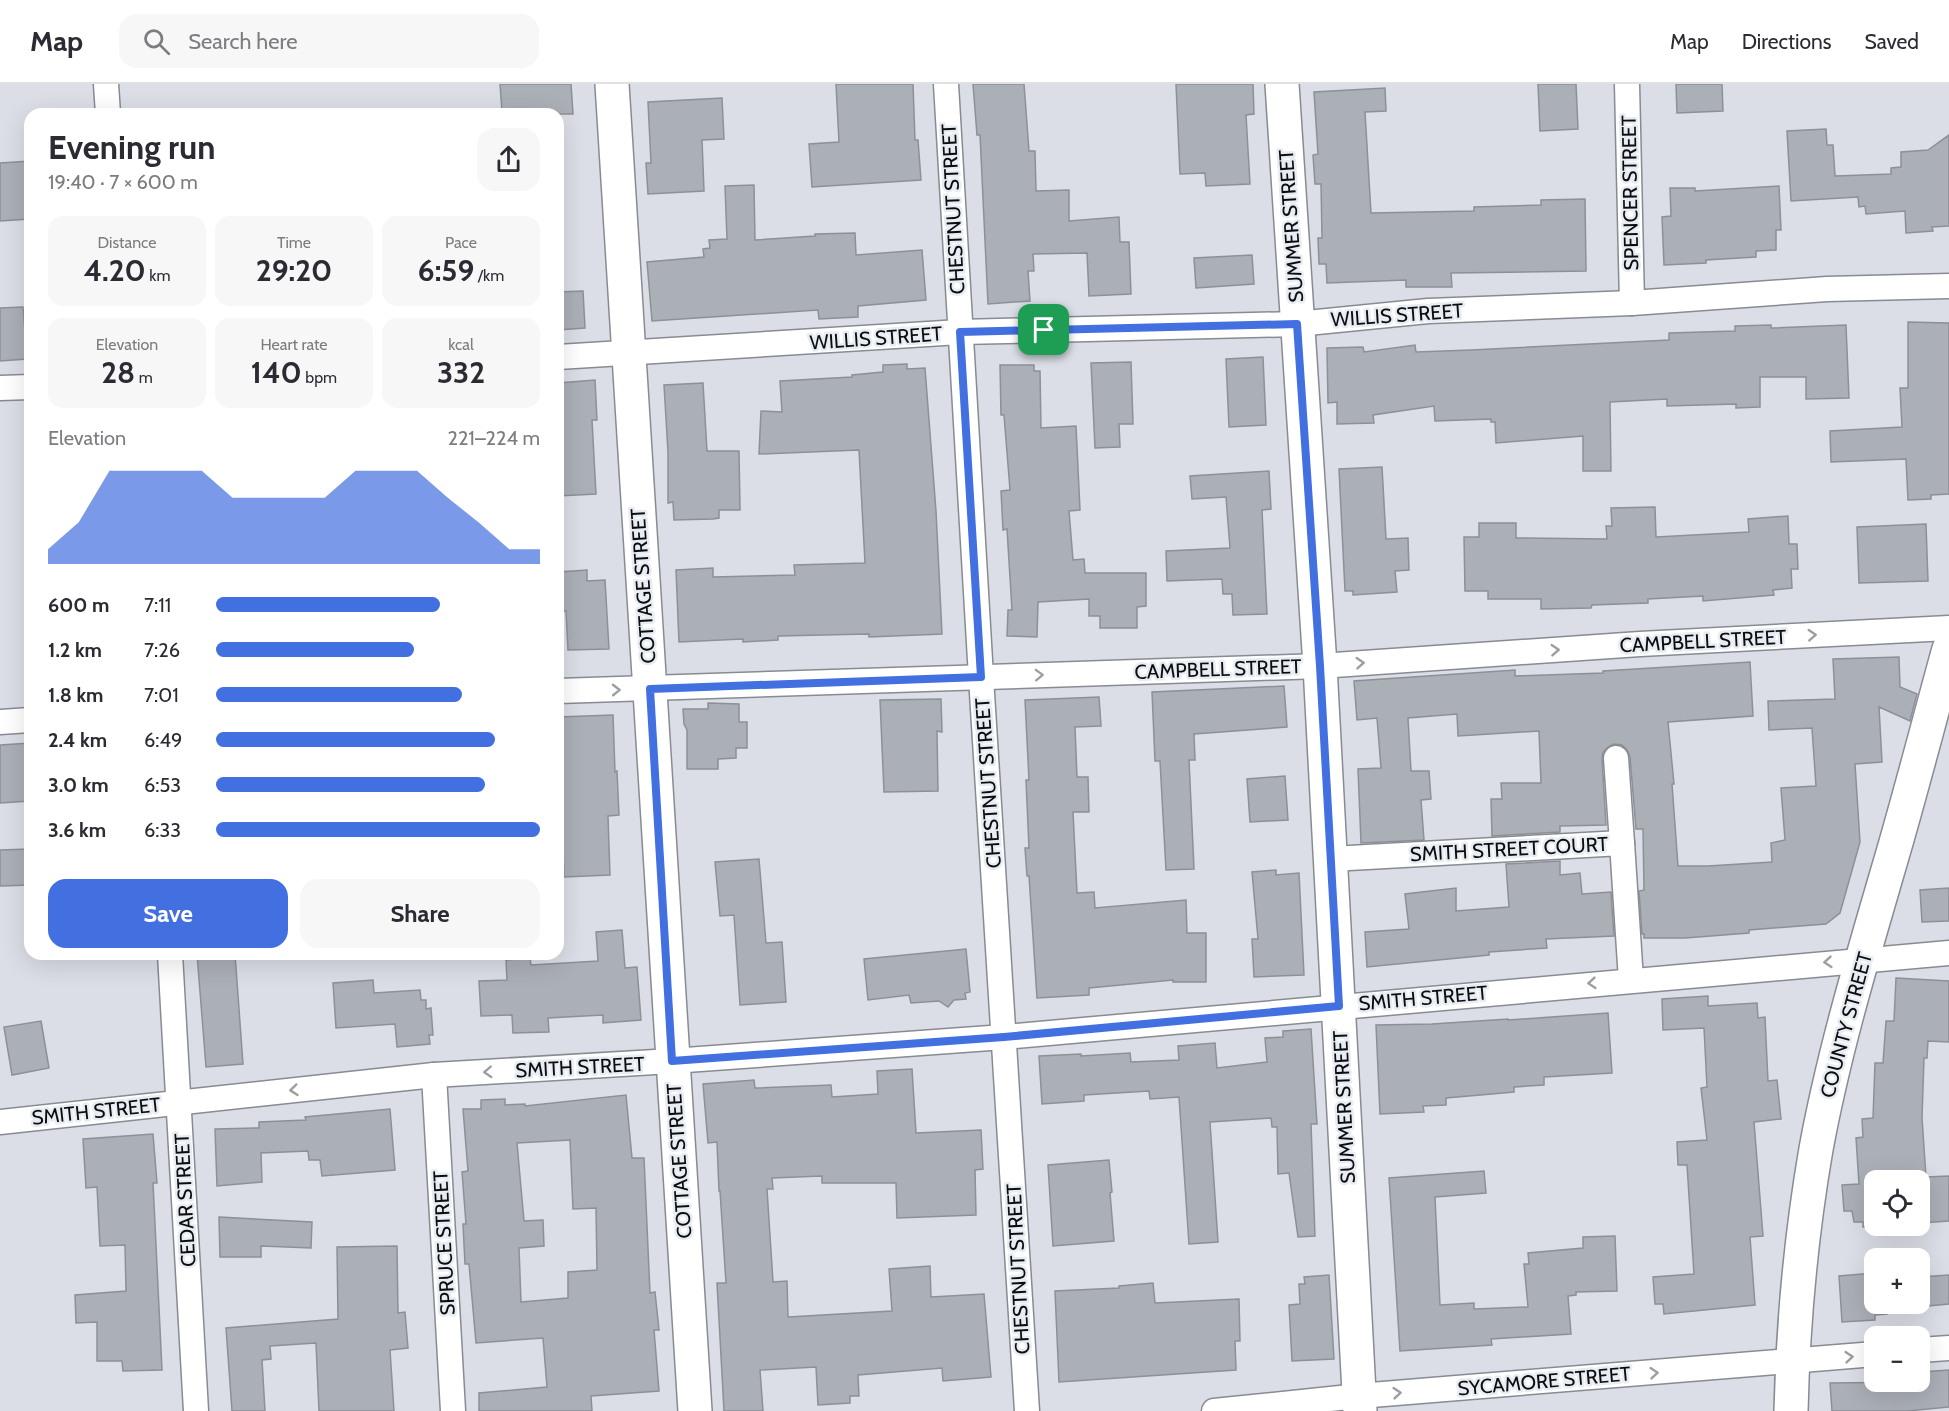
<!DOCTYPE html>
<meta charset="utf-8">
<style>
body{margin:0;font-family:Cabin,sans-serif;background:#f7f7f7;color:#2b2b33;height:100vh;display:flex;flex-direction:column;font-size:22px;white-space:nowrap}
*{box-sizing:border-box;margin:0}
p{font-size:20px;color:#7c7c81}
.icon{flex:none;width:33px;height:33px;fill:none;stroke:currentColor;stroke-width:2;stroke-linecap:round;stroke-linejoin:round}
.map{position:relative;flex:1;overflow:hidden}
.details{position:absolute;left:24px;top:24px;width:540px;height:852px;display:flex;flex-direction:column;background:#fff;border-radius:18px;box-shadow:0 6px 24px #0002}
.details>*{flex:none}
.fabs{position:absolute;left:1864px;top:1086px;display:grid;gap:12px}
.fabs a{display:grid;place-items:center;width:66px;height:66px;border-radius:12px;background:#fff;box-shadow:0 6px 24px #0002;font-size:30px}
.pin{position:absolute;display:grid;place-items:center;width:51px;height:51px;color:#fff;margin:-26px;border-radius:12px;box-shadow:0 3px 9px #0006}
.round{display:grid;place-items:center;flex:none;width:63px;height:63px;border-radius:18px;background:#f7f7f7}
.head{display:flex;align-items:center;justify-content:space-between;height:102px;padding:0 24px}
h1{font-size:33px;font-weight:700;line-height:45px}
.figures{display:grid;grid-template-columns:repeat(3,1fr);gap:9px;height:102px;padding:6px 24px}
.figures div{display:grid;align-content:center;border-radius:15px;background:#f7f7f7;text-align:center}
.figures b{font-size:30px;font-weight:700}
.figures small{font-size:16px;font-weight:400}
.figures p{font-size:16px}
.chart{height:168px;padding:12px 24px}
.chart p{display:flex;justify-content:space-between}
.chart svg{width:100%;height:108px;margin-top:6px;fill:#4270e1;opacity:.7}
.action{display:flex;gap:12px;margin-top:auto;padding:12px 24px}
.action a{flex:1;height:69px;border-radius:18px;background:#4270e1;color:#fff;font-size:24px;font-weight:700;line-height:69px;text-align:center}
.action a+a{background:#f7f7f7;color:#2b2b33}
ul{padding:0 24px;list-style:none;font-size:20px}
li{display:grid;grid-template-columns:96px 72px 1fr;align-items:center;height:45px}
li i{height:15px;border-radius:8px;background:#4270e1}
header{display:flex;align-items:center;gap:36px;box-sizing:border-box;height:84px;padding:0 30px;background:#fff;border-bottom:2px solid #e1e1e2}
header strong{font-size:28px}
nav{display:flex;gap:33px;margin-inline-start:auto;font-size:21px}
.search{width:420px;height:54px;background:#f7f7f7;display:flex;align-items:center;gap:15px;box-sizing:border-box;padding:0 21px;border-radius:18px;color:#7c7c81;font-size:22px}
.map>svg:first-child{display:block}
</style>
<header>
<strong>Map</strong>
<div class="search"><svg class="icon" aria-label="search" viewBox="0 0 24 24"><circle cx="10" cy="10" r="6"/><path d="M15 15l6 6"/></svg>Search here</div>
<nav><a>Map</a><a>Directions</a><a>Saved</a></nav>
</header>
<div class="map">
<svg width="1949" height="1327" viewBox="0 0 1949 1327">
<rect width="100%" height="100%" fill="#dbdee6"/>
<g fill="#abafb6" stroke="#8d9097" stroke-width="1.5" fill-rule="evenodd">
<polygon points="500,0 571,0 573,30 533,30 533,26 502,28"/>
<polygon points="836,0 913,0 915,56 918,56 921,96 812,103 809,60 839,58"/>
<polygon points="973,0 1024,0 1029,67 1035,67 1036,107 1069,106 1069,137 1119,133 1120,158 1129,158 1131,210 1089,212 1087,169 1033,170 1034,187 1028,187 1030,217 988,220 980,51 977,51"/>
<polygon points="1176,0 1253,0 1254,30 1246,31 1250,100 1206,102 1205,89 1180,90"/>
<polygon points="1538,0 1576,0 1578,45 1540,47"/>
<polygon points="1676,0 1722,0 1723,27 1677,29"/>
<polygon points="1385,4 1386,27 1365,28 1371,129 1474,127 1474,123 1541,121 1541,116 1585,115 1586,187 1451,189 1452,203 1406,203 1406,196 1327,199 1326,180 1319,180 1318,154 1322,154 1321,100 1315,100 1313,71 1318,70 1314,8"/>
<polygon points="722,14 724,55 702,56 704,107 648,110 646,79 651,79 648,18"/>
<polygon points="1826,45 1827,61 1833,61 1835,92 1891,90 1891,84 1901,83 1901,68 1928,66 1949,51 1949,142 1932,143 1933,147 1906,149 1905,127 1866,130 1865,122 1859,123 1858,113 1791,117 1787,47"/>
<polygon points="30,77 30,135 0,137 0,79"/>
<polygon points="754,101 755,156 815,152 815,150 855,149 856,171 922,166 926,216 858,222 858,233 819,235 818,226 652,237 647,178 704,173 703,165 710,164 709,156 727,155 725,102"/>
<polygon points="1779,102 1781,146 1776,146 1776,166 1756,167 1756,173 1706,176 1706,179 1664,181 1662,133 1671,132 1670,104 1695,104 1695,107"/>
<polygon points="1252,171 1254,200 1196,204 1194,174"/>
<polygon points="583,207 585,244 558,246 558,208"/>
<polygon points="23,223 27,275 0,277 0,224"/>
<polygon points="1908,238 1949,239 1949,410 1931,411 1931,415 1908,416 1906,375 1831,378 1830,347 1902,343 1900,304 1908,304"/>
<polygon points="1771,241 1771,244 1846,241 1849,314 1806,315 1806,293 1760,293 1760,323 1736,324 1736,320 1667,322 1667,315 1610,318 1611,387 1583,387 1583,352 1496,359 1495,338 1491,338 1491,335 1435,337 1434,322 1373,331 1374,339 1337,340 1337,318 1328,319 1327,264 1363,263 1364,268 1415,261 1416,268 1471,266 1669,256 1669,249 1735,247 1735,242"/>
<polygon points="1263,273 1266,341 1229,343 1226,275"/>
<polygon points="1131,278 1133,340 1119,340 1120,363 1095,364 1091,279"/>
<polygon points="907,280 907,285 925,284 936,427 942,550 869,553 869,550 778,552 778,556 743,558 743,555 679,558 676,486 713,484 713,493 795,491 794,481 865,479 859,366 759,370 761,327 782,328 780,297 852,293 852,291 883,288 883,281"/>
<polygon points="1000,281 1034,281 1034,287 1040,287 1041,344 1076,342 1080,426 1069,427 1073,476 1084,475 1085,489 1146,489 1146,522 1137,523 1137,544 1100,544 1100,532 1089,532 1089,515 1038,518 1037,553 1007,552 1008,526 1012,526 1007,445 1003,446 1001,407 1010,406 1004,331 1001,331"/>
<polygon points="595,296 597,336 592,336 596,410 558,412 558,299"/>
<polygon points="703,299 707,367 739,367 740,426 719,426 719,434 713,435 674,436 673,418 668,419 668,368 664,301"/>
<polygon points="1382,383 1386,455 1408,454 1409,486 1395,487 1397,508 1353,511 1353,507 1345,507 1339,385"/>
<polygon points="1269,387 1271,425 1262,426 1267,530 1233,531 1232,510 1223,510 1222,495 1167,497 1166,467 1230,464 1226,413 1192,415 1190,392"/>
<polygon points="1655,423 1656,453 1749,448 1748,435 1788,432 1789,460 1797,460 1798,485 1791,485 1792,504 1773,506 1774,511 1703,517 1703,512 1648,515 1648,519 1592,521 1591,524 1541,525 1541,515 1488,515 1488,507 1465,507 1464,453 1479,453 1479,439 1516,439 1516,454 1607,455 1606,442 1612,442 1611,424"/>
<polygon points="1926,440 1928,497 1859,499 1857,443"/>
<polygon points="587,486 587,497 605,496 609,565 568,566 566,527 558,528 558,488"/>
<polygon points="1899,573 1900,603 1917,610 1910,637 1879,623 1882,678 1855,680 1860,758 1840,829 1826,840 1749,846 1749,849 1685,854 1644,854 1644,850 1642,850 1639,807 1644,806 1643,745 1636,745 1630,673 1627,666 1622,661 1614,660 1608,663 1603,668 1602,675 1606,741 1560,742 1560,748 1492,752 1491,715 1502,715 1501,699 1541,699 1539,647 1458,652 1457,630 1408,634 1411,687 1429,687 1431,715 1421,716 1424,756 1361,759 1358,685 1381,684 1377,634 1357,636 1354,597 1515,586 1515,592 1603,589 1603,587 1750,578 1753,632 1668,638 1674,700 1672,700 1678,782 1708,782 1772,778 1771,759 1785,756 1781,704 1816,702 1812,644 1769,646 1768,617 1835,615 1833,575"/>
<polygon points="1284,602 1287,643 1194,650 1195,676 1189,676 1194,785 1166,786 1160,677 1155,677 1152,608"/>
<polygon points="1099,613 1101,642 1075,643 1077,693 1088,693 1089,728 1073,728 1077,809 1094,808 1095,824 1186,816 1187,849 1206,849 1206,898 1173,898 1173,896 1089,904 1089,911 1037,914 1029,792 1027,792 1025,764 1029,764 1026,696 1029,696 1025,616"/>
<polygon points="941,615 942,648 937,647 938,707 884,708 880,616"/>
<polygon points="708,619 739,620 739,638 747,638 747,664 736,664 736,674 718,675 718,685 687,685 687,646 684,640 683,625 708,625"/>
<polygon points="613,631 615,688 617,687 619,731 608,732 610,791 564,793 562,734 558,734 558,633"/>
<polygon points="30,659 30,717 0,719 0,661"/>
<polygon points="1285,692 1288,736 1250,738 1247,695"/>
<polygon points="29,765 30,801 0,802 0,766"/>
<polygon points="759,775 766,859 782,858 786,918 740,921 734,831 720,832 715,778"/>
<polygon points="1560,777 1560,791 1580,789 1582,810 1611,808 1614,852 1546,855 1547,864 1489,868 1489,871 1367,883 1365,848 1409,845 1405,810 1456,804 1456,827 1509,823 1506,780"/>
<polygon points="1276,786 1276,791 1299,789 1304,891 1254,893 1252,855 1258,855 1252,788"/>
<polygon points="1949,804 1949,837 1922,838 1920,806"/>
<polygon points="622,846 625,884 637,883 641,936 603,939 603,931 548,934 549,948 513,949 512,931 481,932 479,897 507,896 506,876 530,874 531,881 598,877 596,848"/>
<polygon points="966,865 970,908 965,909 966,915 954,916 948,923 939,917 911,919 909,911 868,916 864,875"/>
<polygon points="197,870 235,870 243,980 206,983"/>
<polygon points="1896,894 1949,897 1949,958 1928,957 1927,974 1924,974 1922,1034 1926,1093 1949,1092 1949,1137 1920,1139 1920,1096 1875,1096 1875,1142 1885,1142 1863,1143 1863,1138 1854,1138 1852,1127 1844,1127 1842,1101 1859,1100 1856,1054 1863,1053 1862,1035 1873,1034 1875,979 1883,979 1886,937 1894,937"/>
<polygon points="373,896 374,909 420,906 421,916 426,916 426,925 431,924 433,951 429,951 430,960 397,963 395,940 336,944 333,899"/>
<polygon points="1708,912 1708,922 1757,919 1758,934 1765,933 1768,997 1777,996 1781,1035 1754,1038 1763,1152 1750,1153 1755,1221 1664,1230 1663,1220 1655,1220 1653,1193 1694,1190 1687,1081 1678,1081 1677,1058 1707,1056 1701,1004 1707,1003 1704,944 1663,946 1662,915"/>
<polygon points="1608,929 1612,989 1544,993 1544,1001 1514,1003 1514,1008 1446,1014 1446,1021 1423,1022 1424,1028 1380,1030 1376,941 1432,940 1508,935 1508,936"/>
<polygon points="41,937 49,984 12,991 4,943"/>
<polygon points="1311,945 1317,1040 1311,1040 1315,1152 1298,1153 1289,1089 1278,1090 1277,1043 1272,1043 1271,1034 1210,1038 1218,1158 1189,1160 1179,1013 1150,1015 1149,1007 1084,1011 1084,1017 1042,1020 1039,972 1081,970 1081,972 1130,969 1131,978 1179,976 1178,962 1215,959 1217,984 1267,978 1265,954 1283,953 1283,947"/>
<polygon points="912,985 916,1049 981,1046 983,1085 975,1086 976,1131 897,1134 896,1099 822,1099 822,1092 772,1094 773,1105 767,1105 773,1198 787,1197 788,1233 892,1227 889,1185 930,1182 931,1213 984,1210 991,1293 943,1297 942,1284 858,1291 859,1312 850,1312 850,1319 818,1321 816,1283 760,1286 763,1327 724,1327 717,1199 726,1199 720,1107 719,1107 717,1058 708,1059 703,1000 754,996 755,1004 831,1001 832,1013 878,1010 877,987"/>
<path d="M626 1011 632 1074H644L650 1209 655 1208 659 1246H654L659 1307 591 1312 592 1327H479V1309L547 1303 543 1254 476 1259 469 1180H465L463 1140H466L462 1088 468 1087 463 1025H481V1016L505 1015V1021L525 1020V1022ZM570 1056 573 1125 596 1124 597 1186 568 1188V1214L521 1218 519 1164 544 1162 543 1136 524 1137 517 1059Z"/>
<polygon points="390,1025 395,1086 322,1092 320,1076 309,1076 308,1067 261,1069 262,1098 217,1102 215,1045 259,1044 259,1038 306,1036 305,1033"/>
<polygon points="153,1050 157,1099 153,1099 162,1286 123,1287 122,1277 97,1277 97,1238 76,1239 75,1211 126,1207 125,1161 100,1162 97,1103 86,1104 83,1055"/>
<polygon points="1109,1076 1112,1108 1110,1109 1114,1157 1053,1162 1048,1081"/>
<polygon points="1484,1087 1486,1109 1435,1113 1440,1221 1474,1219 1474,1225 1528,1223 1524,1180 1529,1180 1528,1169 1583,1164 1583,1153 1615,1152 1617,1207 1576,1208 1576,1211 1568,1212 1571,1250 1491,1255 1492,1261 1400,1267 1389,1094"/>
<polygon points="219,1133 312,1138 311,1164 261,1162 261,1173 220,1173"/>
<polygon points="397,1162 398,1229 405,1228 408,1264 390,1266 394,1327 319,1327 316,1259 270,1262 271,1275 262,1276 265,1327 232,1327 226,1244 338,1235 337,1163"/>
<polygon points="1874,1189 1875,1220 1920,1220 1920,1193 1949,1191 1949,1220 1886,1226 1887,1230 1875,1231 1875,1236 1842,1238 1839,1192"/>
<polygon points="1329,1191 1334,1275 1292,1277 1289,1221 1300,1220 1299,1200 1305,1200 1304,1193"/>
<polygon points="1153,1199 1155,1219 1239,1215 1240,1257 1235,1257 1236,1286 1059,1298 1055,1207 1119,1204 1119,1202"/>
<polygon points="1949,1286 1949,1323 1907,1327 1832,1327 1830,1299 1920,1298 1920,1288"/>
</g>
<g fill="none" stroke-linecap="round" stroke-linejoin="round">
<g stroke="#878b92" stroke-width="27">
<g id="minor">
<polyline points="106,0 108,30"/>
<polyline points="946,0 981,593 1027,1327"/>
<polyline points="1627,0 1632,219"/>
<polyline points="558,273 960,248 1297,240 1428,227 1632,219 1827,205 1949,202"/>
<polyline points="0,304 30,303"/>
<polyline points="558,607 1320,582 1640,560 1949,544"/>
<polyline points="0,638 30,636"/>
<polyline points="1616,674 1622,759"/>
<polyline points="1331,775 1622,759 1631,896"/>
<polyline points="170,870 196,1327"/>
<polyline points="434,991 453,1327"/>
<polyline points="0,1038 434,991 672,977 1004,953 1949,869"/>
<polyline points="1920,1266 1949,1264"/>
<polyline points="1214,1327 1359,1312 1875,1270"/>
</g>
</g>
<g stroke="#878b92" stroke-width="36">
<g id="secondary">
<polyline points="612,0 695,1327"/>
<polyline points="1282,0 1320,582 1360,1327"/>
<path d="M1791 1327C1793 1239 1801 1152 1816 1065 1835 962 1866 862 1895 762 1914 696 1931 630 1949 565"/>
</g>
</g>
<use href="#minor" stroke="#fff" stroke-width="24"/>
<use href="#secondary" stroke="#fff" stroke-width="33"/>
</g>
<defs><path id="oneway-chevron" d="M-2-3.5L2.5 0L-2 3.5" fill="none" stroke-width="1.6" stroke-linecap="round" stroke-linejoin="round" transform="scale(1.5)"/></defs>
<g stroke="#9d9e9f">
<use href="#oneway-chevron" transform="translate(1812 551) rotate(-3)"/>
<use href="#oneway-chevron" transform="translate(1555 566) rotate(-4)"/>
<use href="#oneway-chevron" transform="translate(1360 579) rotate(-4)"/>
<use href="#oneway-chevron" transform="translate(1039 591) rotate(-2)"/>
<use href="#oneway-chevron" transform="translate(616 606) rotate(-1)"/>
<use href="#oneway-chevron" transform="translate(1828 878) rotate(175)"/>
<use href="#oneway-chevron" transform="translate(1592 899) rotate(175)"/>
<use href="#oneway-chevron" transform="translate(488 988) rotate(177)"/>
<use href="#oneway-chevron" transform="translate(294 1006) rotate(174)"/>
<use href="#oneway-chevron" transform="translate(1849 1273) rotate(-5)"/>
<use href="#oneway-chevron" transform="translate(1654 1289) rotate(-5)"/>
<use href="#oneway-chevron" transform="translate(1397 1309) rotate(-5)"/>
</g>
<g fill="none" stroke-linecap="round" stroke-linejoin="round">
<g stroke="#fff" stroke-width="12">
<polygon id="route" points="1297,240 1320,582 1339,922 1004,953 672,977 650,605 981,593 960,248"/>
</g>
<use href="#route" stroke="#4270e1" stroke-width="8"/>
</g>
<g text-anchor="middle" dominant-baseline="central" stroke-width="5" stroke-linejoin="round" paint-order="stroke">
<g font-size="20" fill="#0b0d0f" stroke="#e8ecf3">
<text transform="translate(1630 109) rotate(-91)">SPENCER STREET</text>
<text transform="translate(953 125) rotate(-93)">CHESTNUT STREET</text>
<text transform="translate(1291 142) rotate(-94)">SUMMER STREET</text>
<text transform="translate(1397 231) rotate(-4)">WILLIS STREET</text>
<text transform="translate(876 254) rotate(-4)">WILLIS STREET</text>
<text transform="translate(643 502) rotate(-94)">COTTAGE STREET</text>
<text transform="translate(1703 557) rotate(-3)">CAMPBELL STREET</text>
<text transform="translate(1218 585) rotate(-2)">CAMPBELL STREET</text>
<text transform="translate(988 699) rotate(-94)">CHESTNUT STREET</text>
<text transform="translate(1509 765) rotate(-3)">SMITH STREET COURT</text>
<text transform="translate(1423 914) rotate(-5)">SMITH STREET</text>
<text transform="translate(1846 941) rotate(-75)">COUNTY STREET</text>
<text transform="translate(580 983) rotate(-3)">SMITH STREET</text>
<text transform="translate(1344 1023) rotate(-93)">SUMMER STREET</text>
<text transform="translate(96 1027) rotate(-6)">SMITH STREET</text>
<text transform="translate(679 1077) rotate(-94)">COTTAGE STREET</text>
<text transform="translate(185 1116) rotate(-93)">CEDAR STREET</text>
<text transform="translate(444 1159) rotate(-93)">SPRUCE STREET</text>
<text transform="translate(1018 1185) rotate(-93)">CHESTNUT STREET</text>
<text transform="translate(1544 1297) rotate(-5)">SYCAMORE STREET</text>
</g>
</g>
</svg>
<div class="fabs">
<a><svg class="icon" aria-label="locate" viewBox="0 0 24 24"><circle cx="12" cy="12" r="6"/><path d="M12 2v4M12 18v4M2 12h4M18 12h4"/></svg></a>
<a>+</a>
<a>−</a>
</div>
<div class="pin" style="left:1044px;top:246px;background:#1e9e55"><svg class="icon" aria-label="arrive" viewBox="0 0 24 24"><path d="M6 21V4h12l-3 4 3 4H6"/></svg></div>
<section class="details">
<div class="head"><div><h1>Evening run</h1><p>19:40 · 7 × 600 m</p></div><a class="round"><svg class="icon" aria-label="share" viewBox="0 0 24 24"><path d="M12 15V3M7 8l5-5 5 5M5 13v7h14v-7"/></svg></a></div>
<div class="figures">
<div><p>Distance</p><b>4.20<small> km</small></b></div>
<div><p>Time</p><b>29:20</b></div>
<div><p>Pace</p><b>6:59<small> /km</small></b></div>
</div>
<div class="figures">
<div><p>Elevation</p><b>28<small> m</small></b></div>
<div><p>Heart rate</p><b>140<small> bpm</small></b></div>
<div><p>kcal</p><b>332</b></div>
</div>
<div class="chart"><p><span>Elevation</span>221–224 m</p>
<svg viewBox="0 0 160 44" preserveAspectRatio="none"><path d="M0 44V38L10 27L20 6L30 6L40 6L50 6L60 17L70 17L80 17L90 17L100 6L110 6L120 6L130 17L140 27L150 38L160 38V44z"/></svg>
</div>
<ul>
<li><b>600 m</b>7:11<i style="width:69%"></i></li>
<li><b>1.2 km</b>7:26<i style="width:61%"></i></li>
<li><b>1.8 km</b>7:01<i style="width:76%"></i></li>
<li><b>2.4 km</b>6:49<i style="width:86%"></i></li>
<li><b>3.0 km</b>6:53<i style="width:83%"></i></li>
<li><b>3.6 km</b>6:33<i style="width:100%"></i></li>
</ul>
<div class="action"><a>Save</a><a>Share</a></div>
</section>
</div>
